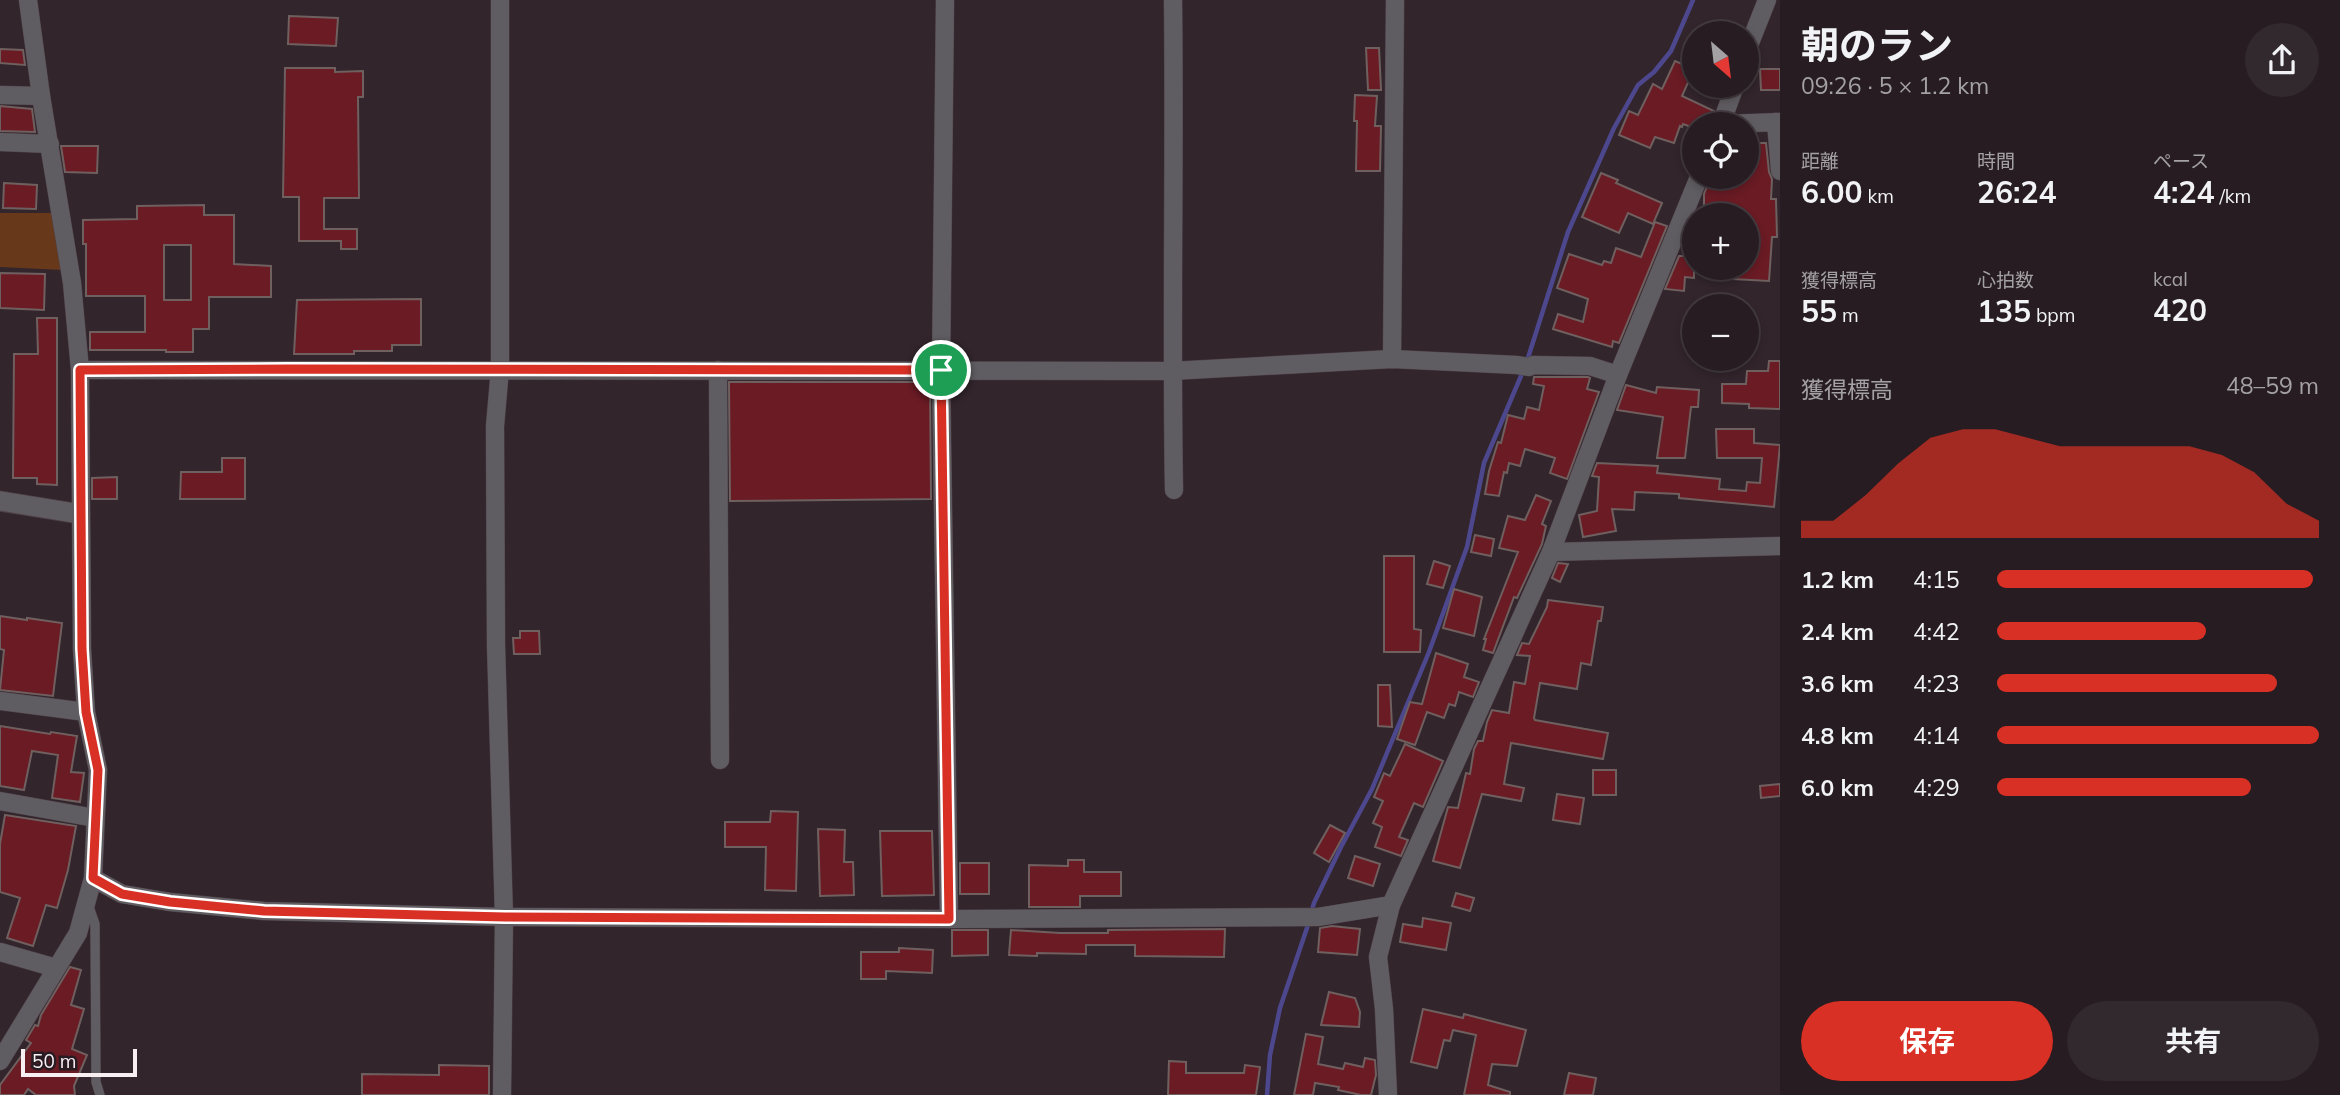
<!DOCTYPE html>
<html lang="ja">
<meta charset="utf-8">
<style>
body{margin:0;font-family:Mulish,"Noto Sans JP",sans-serif;background:#32292e;color:#f1f3f6;height:100vh;display:flex;flex-direction:column;font-size:26px;white-space:nowrap}
*{box-sizing:border-box;margin:0}
p{font-size:23px;color:#a4a1a5}
.icon{flex:none;width:38px;height:38px;fill:none;stroke:currentColor;stroke-width:2;stroke-linecap:round;stroke-linejoin:round}
.map{position:relative;flex:1;overflow:hidden}
.drawer{display:flex;flex-direction:column;background:#261c21;width:560px}
.drawer>*{flex:none}
.needle{width:46px;rotate:152deg}
.fabs{position:absolute;left:1682px;top:21px;display:grid;gap:14px}
.fabs a{display:grid;place-items:center;width:77px;height:77px;border-radius:50%;background:#261c21;box-shadow:0 4px 10px #0003,0 0 0 2px #423a3f;font-size:35px}
.scale{position:absolute;left:21px;bottom:18px;width:116px;box-sizing:border-box;padding-left:7px;border:4px solid #f8eff3;border-top:0;font-size:19px;line-height:24px;white-space:nowrap;color:#f8eff3;-webkit-text-stroke:5px #281c22;paint-order:stroke}
.pin{position:absolute;display:grid;place-items:center;width:60px;height:60px;color:#fff;margin:-30px;border:4px solid #fff;border-radius:50%;box-shadow:0 2px 7px #0007}
.round{display:grid;place-items:center;flex:none;width:74px;height:74px;border-radius:37px;background:#32292e}
.head{display:flex;align-items:center;justify-content:space-between;height:119px;padding:0 21px}
h1{font-size:38px;font-weight:700;line-height:52px}
.stats{display:grid;grid-template-columns:repeat(3,1fr);gap:10px;height:119px;padding:7px 21px}
.stats div{display:grid;align-content:center}
.stats b{font-size:30px;font-weight:700}
.stats small{font-size:19px;font-weight:400}
.stats p{font-size:19px}
.chart{height:196px;padding:14px 21px}
.chart p{display:flex;justify-content:space-between}
.chart svg{width:100%;height:126px;margin-top:7px;fill:#d93025;opacity:.7}
.button{display:flex;gap:14px;margin-top:auto;padding:14px 21px}
.button a{flex:1;height:80px;border-radius:42px;background:#d93025;color:#fff;font-size:28px;font-weight:700;line-height:80px;text-align:center}
.button a+a{background:#32292e;color:#f1f3f6}
ul{padding:0 21px;list-style:none;font-size:23px}
li{display:grid;grid-template-columns:112px 84px 1fr;align-items:center;height:52px}
li i{height:18px;border-radius:9px;background:#d93025}
main{display:flex;flex:1;min-height:0}
.map>svg:first-child{display:block}
</style>
<main>
<div class="map">
<svg width="1780" height="1095" viewBox="0 0 1780 1095">
<rect width="100%" height="100%" fill="#32252c"/>
<polygon fill="#68381b" points="0,213 53,213 63,270 0,267"/>
<g fill="none" stroke-linecap="round" stroke-linejoin="round">
<g stroke="#4d488e" stroke-width="4.5">
<polyline points="1527,361 1568,232 1614,128 1638,85 1654,72 1671,51 1693,0"/>
<polyline points="1311,913 1314,903 1341,847 1372,789 1429,652 1467,547 1484,463 1524,369"/>
<polyline points="1267,1095 1270,1055 1280,1008 1309,922"/>
</g>
</g>
<g fill="#6a1b24" stroke="#6f5f5f" stroke-width="2" fill-rule="evenodd">
<polygon points="289,16 338,18 336,46 288,44"/>
<polygon points="1366,48 1379,48 1381,90 1368,90"/>
<polygon points="0,49 23,50 25,65 0,63"/>
<polygon points="1675,61 1694,69 1682,96 1714,111 1710,124 1694,124 1694,128 1683,124 1682,127 1680,126 1674,143 1655,137 1650,148 1619,135 1629,111 1638,115 1653,84 1662,89"/>
<polygon points="285,68 335,68 335,72 363,71 363,97 358,97 359,198 324,198 324,229 357,229 357,249 341,249 341,241 299,241 299,197 283,197"/>
<polygon points="1760,69 1780,69 1780,90 1761,90"/>
<polygon points="1355,95 1377,96 1375,126 1381,126 1380,171 1356,171 1357,121 1354,121"/>
<polygon points="0,106 32,109 35,132 0,131"/>
<polygon points="1746,143 1766,143 1769,172 1772,179 1771,199 1776,199 1777,237 1772,237 1769,281 1714,278 1714,268 1746,268 1746,215 1704,215 1704,194 1710,179 1714,179 1714,177 1746,177"/>
<polygon points="61,146 98,146 97,173 65,172"/>
<polygon points="1601,173 1618,180 1616,183 1662,203 1653,224 1628,213 1619,233 1582,217"/>
<polygon points="4,183 37,185 36,209 3,208"/>
<path d="M204 205V215H234V264L271 266V297H209V329H193V352H166V350H90V332H145V296H86V244H83V220L137 219V206ZM164 245H191V300H164Z"/>
<polygon points="1655,222 1667,226 1619,343 1613,341 1612,347 1553,329 1558,314 1583,322 1588,299 1557,288 1569,254 1602,265 1604,261 1611,263 1616,248 1641,257"/>
<polygon points="1679,256 1694,256 1694,278 1685,277 1684,291 1665,289"/>
<polygon points="0,273 45,274 44,310 0,308"/>
<polygon points="421,299 421,345 392,345 392,351 354,351 354,354 294,354 297,300"/>
<polygon points="37,318 57,318 57,485 37,484 37,478 13,478 14,354 38,354"/>
<polygon points="1769,361 1780,361 1780,409 1749,408 1749,404 1722,403 1722,384 1746,384 1747,371 1768,371"/>
<polygon points="1534,377 1588,377 1590,378 1587,389 1599,392 1567,479 1550,473 1555,458 1525,449 1520,466 1509,463 1507,473 1504,472 1499,496 1485,494 1489,471 1498,442 1501,443 1508,415 1524,419 1527,407 1539,410 1544,386 1533,384"/>
<polygon points="729,382 930,382 931,499 730,501"/>
<polygon points="1626,385 1656,393 1657,387 1699,390 1698,407 1691,407 1685,458 1657,458 1663,417 1617,410"/>
<polygon points="1716,429 1754,429 1754,443 1780,445 1774,507 1679,498 1679,494 1635,492 1634,510 1612,509 1616,531 1583,537 1579,515 1597,511 1599,477 1592,476 1597,463 1658,466 1657,473 1720,479 1719,489 1746,491 1747,482 1760,483 1762,458 1717,458"/>
<polygon points="222,458 245,458 245,499 180,499 181,472 222,472"/>
<polygon points="117,477 117,499 92,499 92,478"/>
<polygon points="1536,495 1551,501 1542,524 1546,526 1542,544 1517,598 1514,597 1493,653 1483,650 1486,639 1484,639 1518,552 1499,548 1508,516 1525,520"/>
<polygon points="1475,535 1494,539 1491,556 1471,552"/>
<polygon points="1384,556 1414,556 1414,629 1421,630 1420,652 1384,652"/>
<polygon points="1434,561 1450,566 1443,588 1427,584"/>
<polygon points="1558,563 1568,564 1560,582 1552,578"/>
<polygon points="1454,589 1482,597 1474,636 1443,628"/>
<polygon points="1548,600 1603,607 1601,621 1598,621 1591,665 1581,663 1577,689 1540,683 1534,718 1535,720 1608,733 1603,759 1511,743 1504,784 1524,788 1521,801 1482,794 1460,868 1433,861 1448,807 1458,808 1466,773 1470,774 1474,749 1478,741 1483,741 1487,722 1492,710 1509,713 1514,682 1525,684 1530,656 1517,655 1522,643 1529,644 1547,607"/>
<polygon points="0,616 27,620 27,618 62,623 53,696 0,690 4,650 0,649"/>
<polygon points="520,631 539,631 540,654 514,654 513,638 520,638"/>
<polygon points="1436,653 1468,664 1464,677 1479,682 1473,697 1459,692 1455,706 1449,704 1444,718 1427,712 1415,745 1397,739 1410,702 1422,704"/>
<polygon points="1378,685 1390,685 1392,727 1378,726"/>
<polygon points="0,726 50,734 51,732 77,736 71,772 84,773 80,802 52,798 58,755 32,751 24,790 0,786"/>
<polygon points="1405,744 1443,761 1423,807 1414,803 1399,837 1408,840 1401,856 1375,847 1382,827 1373,823 1383,801 1374,797 1384,773 1390,776"/>
<rect x="1593" y="770" width="23" height="25"/>
<polygon points="1780,784 1780,796 1761,798 1760,786"/>
<polygon points="1557,794 1584,798 1580,824 1553,820"/>
<polygon points="771,811 798,812 796,891 765,890 766,847 725,847 725,822 770,822"/>
<polygon points="5,815 76,826 68,870 57,908 46,905 33,946 7,938 20,898 0,892 0,844"/>
<polygon points="1330,825 1345,833 1329,862 1314,853"/>
<polygon points="818,829 845,830 844,862 853,862 854,895 820,896"/>
<polygon points="880,831 932,831 934,895 882,896"/>
<polygon points="1355,856 1380,864 1373,886 1348,878"/>
<polygon points="1068,860 1084,860 1084,872 1121,872 1121,896 1080,896 1080,907 1029,907 1029,865 1068,866"/>
<rect x="960" y="863" width="29" height="31"/>
<polygon points="1456,893 1474,898 1470,911 1452,906"/>
<polygon points="1423,918 1451,923 1446,950 1400,942 1403,924 1422,927"/>
<polygon points="1332,926 1360,929 1357,955 1318,952 1320,928"/>
<polygon points="1225,929 1224,957 1135,956 1135,945 1086,945 1086,954 1037,953 1037,956 1009,955 1011,930 1060,933 1108,933 1108,930"/>
<polygon points="952,930 988,930 988,955 952,956"/>
<polygon points="899,948 933,950 932,973 886,971 886,979 861,979 861,952 899,952"/>
<polygon points="70,967 81,970 71,1005 84,1009 72,1049 87,1055 74,1086 75,1095 36,1095 28,1089 24,1095 0,1095 0,1085 31,1043 26,1040 35,1025 38,1026 41,1015"/>
<polygon points="1329,992 1355,998 1360,1012 1359,1027 1321,1025"/>
<polygon points="1423,1009 1463,1018 1464,1014 1526,1030 1517,1066 1492,1064 1488,1085 1510,1092 1510,1095 1464,1095 1476,1035 1453,1030 1450,1041 1444,1040 1437,1068 1411,1062"/>
<polygon points="1306,1034 1323,1037 1318,1064 1343,1069 1345,1063 1363,1067 1365,1058 1375,1060 1376,1075 1371,1095 1361,1095 1338,1090 1339,1087 1315,1083 1313,1095 1294,1095"/>
<polygon points="1169,1061 1186,1062 1186,1073 1244,1073 1245,1065 1260,1067 1256,1095 1168,1095"/>
<polygon points="439,1065 489,1066 489,1095 362,1095 362,1074 439,1075"/>
<polygon points="1569,1073 1596,1078 1593,1095 1564,1095"/>
</g>
<g fill="none" stroke-linecap="round" stroke-linejoin="round">
<g stroke="#4e4148" stroke-width="10">
<polyline id="service" points="88,904 95,924 96,1082 100,1095"/>
</g>
<g stroke="#4e4148" stroke-width="19">
<g id="minor">
<polyline points="500,0 500,369 495,426 496,645 504,917 502,1095"/>
<polyline points="945,0 941,371 949,919"/>
<path d="M1173 0C1175 163 1171 327 1174 490"/>
<polyline points="1746,53 1767,0"/>
<polyline points="0,95 41,96"/>
<polyline points="1776,122 1780,171"/>
<polyline points="1721,124 1735,86"/>
<polyline points="1725,124 1780,122"/>
<polyline points="0,142 50,144"/>
<polyline points="1392,359 1395,0"/>
<polyline points="80,370 1171,371 1392,359 1517,365 1529,367 1533,365 1590,366 1618,375"/>
<polyline points="718,370 720,760"/>
<polyline points="1551,552 1780,546"/>
<polyline points="0,701 86,712"/>
<polyline points="0,801 95,818"/>
<polyline points="93,878 122,894 170,902 264,911 504,917 949,919 1318,917 1391,905"/>
<polyline points="0,952 56,968"/>
<polyline points="0,1061 78,933 93,878 98,770 86,712 82,649 80,370 72,283 41,96 28,0"/>
<polyline points="1388,1095 1384,1009 1378,957 1391,905 1551,552 1618,375 1699,177"/>
</g>
</g>
<g stroke="#4e4148" stroke-width="21">
<polyline id="tertiary" points="0,501 80,514"/>
</g>
<use href="#service" stroke="#605d62" stroke-width="9"/>
<use href="#minor" stroke="#605d62" stroke-width="18"/>
<use href="#tertiary" stroke="#605d62" stroke-width="19"/>
</g>
<g fill="none" stroke-linecap="round" stroke-linejoin="round">
<g stroke="#fff" stroke-width="14">
<polygon id="route" points="287,369 941,370 949,919 505,917 264,911 170,902 122,894 93,878 98,770 86,712 82,649 80,370"/>
</g>
<use href="#route" stroke="#d93025" stroke-width="9"/>
</g>
</svg>
<div class="fabs">
<a><svg class="needle" viewBox="-14 -14 28 28"><path d="M0-13l5 13h-10z" fill="#e53935"/><path d="M0 13l5-13h-10z" fill="#a4a1a5"/></svg></a>
<a><svg class="icon" aria-label="locate" viewBox="0 0 24 24"><circle cx="12" cy="12" r="6"/><path d="M12 2v4M12 18v4M2 12h4M18 12h4"/></svg></a>
<a>+</a>
<a>−</a>
</div>
<div class="scale">50 m</div>
<div class="pin" style="left:941px;top:370px;background:#1e9e55"><svg class="icon" aria-label="arrive" viewBox="0 0 24 24"><path d="M6 21V4h12l-3 4 3 4H6"/></svg></div>
</div>
<section class="drawer">
<div class="head"><div><h1>朝のラン</h1><p>09:26 · 5 × 1.2 km</p></div><a class="round"><svg class="icon" aria-label="share" viewBox="0 0 24 24"><path d="M12 15V3M7 8l5-5 5 5M5 13v7h14v-7"/></svg></a></div>
<div class="stats">
<div><p>距離</p><b>6.00<small> km</small></b></div>
<div><p>時間</p><b>26:24</b></div>
<div><p>ペース</p><b>4:24<small> /km</small></b></div>
</div>
<div class="stats">
<div><p>獲得標高</p><b>55<small> m</small></b></div>
<div><p>心拍数</p><b>135<small> bpm</small></b></div>
<div><p>kcal</p><b>420</b></div>
</div>
<div class="chart"><p><span>獲得標高</span>48–59 m</p>
<svg viewBox="0 0 160 44" preserveAspectRatio="none"><path d="M0 44V38L10 38L20 29L30 18L40 9L50 6L60 6L70 9L80 12L90 12L100 12L110 12L120 12L130 15L140 21L150 32L160 38V44z"/></svg>
</div>
<ul>
<li><b>1.2 km</b>4:15<i style="width:98%"></i></li>
<li><b>2.4 km</b>4:42<i style="width:65%"></i></li>
<li><b>3.6 km</b>4:23<i style="width:87%"></i></li>
<li><b>4.8 km</b>4:14<i style="width:100%"></i></li>
<li><b>6.0 km</b>4:29<i style="width:79%"></i></li>
</ul>
<div class="button"><a>保存</a><a>共有</a></div>
</section>
</main>
